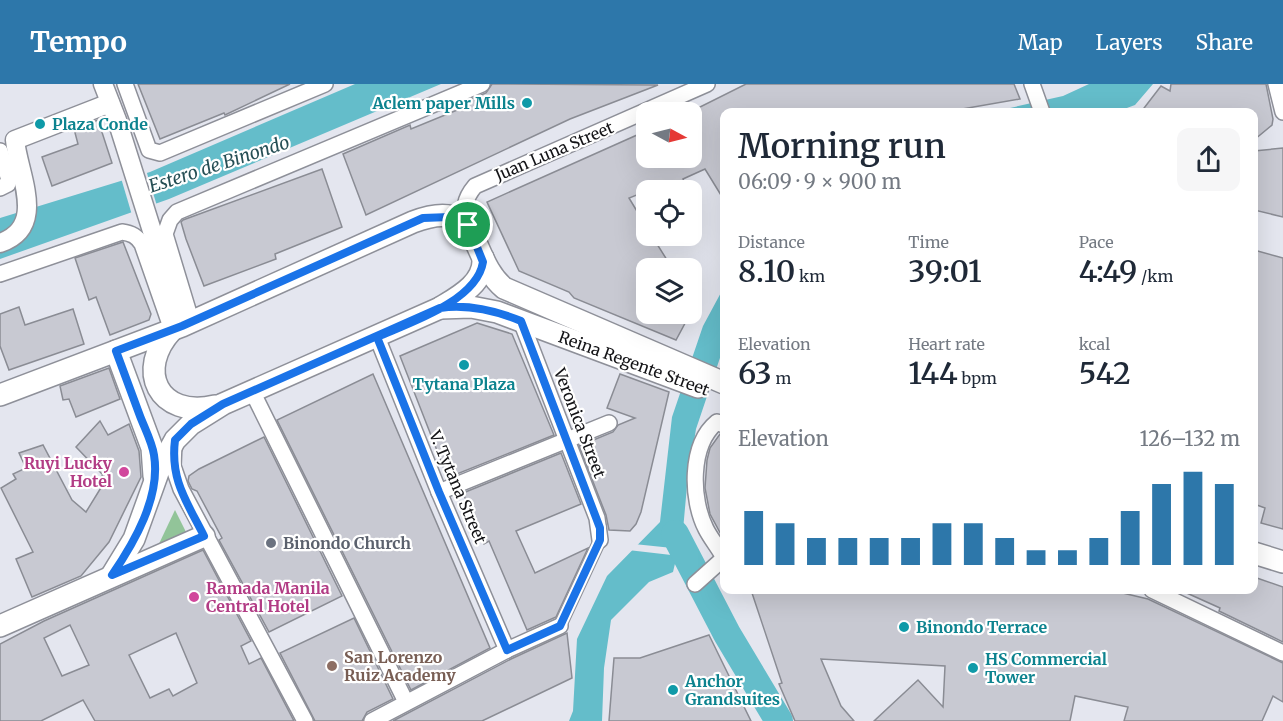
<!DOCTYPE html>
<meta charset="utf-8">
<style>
body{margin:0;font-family:Merriweather,serif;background:#f6f6f7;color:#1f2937;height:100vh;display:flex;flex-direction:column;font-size:22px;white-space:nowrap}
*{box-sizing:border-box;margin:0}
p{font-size:20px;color:#747a83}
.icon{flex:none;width:33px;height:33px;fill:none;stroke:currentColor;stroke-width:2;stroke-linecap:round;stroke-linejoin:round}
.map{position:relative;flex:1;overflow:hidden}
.side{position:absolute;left:720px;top:24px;width:538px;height:486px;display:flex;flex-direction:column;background:#fff;border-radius:12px;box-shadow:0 6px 24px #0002}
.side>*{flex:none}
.needle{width:39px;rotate:97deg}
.controls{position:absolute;left:636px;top:18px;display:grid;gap:12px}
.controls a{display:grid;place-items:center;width:66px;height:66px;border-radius:12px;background:#fff;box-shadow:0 6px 24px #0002;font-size:30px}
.pin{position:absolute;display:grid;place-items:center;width:51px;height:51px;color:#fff;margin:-26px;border:3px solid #fff;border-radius:50%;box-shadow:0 2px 6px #0007}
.round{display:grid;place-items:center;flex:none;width:63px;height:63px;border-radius:12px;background:#f6f6f7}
.headline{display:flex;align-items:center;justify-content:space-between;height:102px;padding:0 18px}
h1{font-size:33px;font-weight:600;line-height:45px}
.stats{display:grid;grid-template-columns:repeat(3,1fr);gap:9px;height:102px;padding:6px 18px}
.stats div{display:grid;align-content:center}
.stats b{font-size:30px;font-weight:600}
.stats small{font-size:16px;font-weight:400}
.stats p{font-size:16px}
.chart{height:168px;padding:12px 18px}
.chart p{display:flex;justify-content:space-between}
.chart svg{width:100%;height:108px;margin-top:6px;stroke:#2d77aa;stroke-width:6}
header{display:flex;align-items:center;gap:36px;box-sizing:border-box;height:84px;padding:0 30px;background:#2d77aa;color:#fff}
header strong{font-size:28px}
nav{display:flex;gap:33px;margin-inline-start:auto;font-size:21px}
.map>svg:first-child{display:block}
</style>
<header>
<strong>Tempo</strong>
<nav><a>Map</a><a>Layers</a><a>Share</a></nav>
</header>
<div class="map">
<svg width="1283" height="637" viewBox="0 0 1283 637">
<rect width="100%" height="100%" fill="#e4e6ef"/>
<polygon fill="#92c499" points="175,426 187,450 157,464"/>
<g fill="#64bdca">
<polygon points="355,0 441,0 169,115 0,175 0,134 150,88"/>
<polygon points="1089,0 1153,0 1135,21 1116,28 992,28 1063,12"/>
<polygon points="724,203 724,262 696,345 687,402 683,446 673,488 649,498 611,536 604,584 602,637 569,637 573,627 577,555 607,492 660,438 672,333 703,242"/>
</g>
<g fill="#e4e6ef">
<polygon points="146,86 157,122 132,131 121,94"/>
<polygon points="634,460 682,465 680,472 628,466"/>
</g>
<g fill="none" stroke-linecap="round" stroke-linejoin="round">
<polyline stroke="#64bdca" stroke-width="28" points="675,450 727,550 779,637"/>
</g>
<g fill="#c8c9d2" stroke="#8a8c94" stroke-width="1.5" fill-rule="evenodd">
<polygon points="138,0 290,0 225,31 224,29 160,55"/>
<polygon points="492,0 658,1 570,35 366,131 343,70 410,41 411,45 467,22 466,17 486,9"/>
<polygon points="746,0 1014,0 1020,15 945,28 724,28 724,116 705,85 683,95 687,106 672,106 669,98 629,114 646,142 646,152 652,152 672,184 646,184 646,230 690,230 676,256 574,214 569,208 519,187 487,118 646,47 646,74 692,74 692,27"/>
<polygon points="1171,0 1266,0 1273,35 1272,41 1254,56 1254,28 1141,28 1161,2 1170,7"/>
<polygon points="98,36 112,79 52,102 42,73 78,60 74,45"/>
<polygon points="1283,64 1283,133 1254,126 1254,67"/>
<polygon points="322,85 342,143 275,170 276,175 204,202 186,155 181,138 183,136"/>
<polygon points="123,158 151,230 149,236 110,251 96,213 89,216 75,174"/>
<polygon points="1254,166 1283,174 1283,445 1261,439 1265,424 1254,420"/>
<polygon points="19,223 25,241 73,225 84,260 9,286 0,262 0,230"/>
<polygon points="477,239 512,250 554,351 452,392 445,387 400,272"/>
<polygon points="109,284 120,315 76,333 69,315 63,316 60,302"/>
<polygon points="373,290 490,564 411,606 277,336"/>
<polygon points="620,290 669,308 641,428 636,440 630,447 609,446 606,431 579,362 613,348 618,341 635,334 607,324"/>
<polygon points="100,337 108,351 129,340 139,367 141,393 109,458 81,492 32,513 16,475 33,468 1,404 16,395 13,390 26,384 19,369 43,361 72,416 86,428 102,402 97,397 103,391 76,363"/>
<polygon points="720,350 724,351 724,456 710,430 705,404 707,376 710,364"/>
<polygon points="264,353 342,512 269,548 219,456 222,454 197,407 192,405 188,397 189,392 199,385"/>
<polygon points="561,369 581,420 516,447 535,489 588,464 556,533 527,546 489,457 484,460 463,409"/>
<path d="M203 466 251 557 241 562 249 580 261 574 294 637H95L83 616 41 637H0V560L44 537ZM70 541 89 581 62 592 44 554ZM176 549 197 599 173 612 169 605 150 614 129 571Z"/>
<polygon points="1254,493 1283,503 1283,558 1219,527 1220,524 1180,506 1254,506"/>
<polygon points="751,506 1110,506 1148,515 1283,579 1283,618 1273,612 1262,637 1124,637 1128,623 1075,612 1070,637 874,637 918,596 943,623 945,582 821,575 841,622 854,637 795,637 779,600 782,599"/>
<polygon points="354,534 393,615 367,628 362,637 315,637 280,569"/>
<polygon points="567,549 572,594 482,637 393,637 511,575"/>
<polygon points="709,551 751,637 609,637 614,574 640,574"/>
</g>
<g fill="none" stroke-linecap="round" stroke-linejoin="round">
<g stroke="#8e9099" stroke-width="14">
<polyline id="pedestrian" points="560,542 600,456"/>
</g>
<g stroke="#8e9099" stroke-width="18">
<g id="minor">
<polyline points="125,0 149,66 160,69 325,0"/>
<polyline points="1032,0 1042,28"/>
<polyline points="1276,0 1283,28"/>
<polyline points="0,67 9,96 8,100 0,104"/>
<path d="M468 141C463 125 464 115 475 102L707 0"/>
<path d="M0 190 122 148C131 149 137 152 142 160L172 246"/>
<polyline points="521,237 597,434 600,456"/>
<polyline points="182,242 188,235 188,226 165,150 170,136 177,128 482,0"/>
<polyline points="377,253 439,408 507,566"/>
<polyline points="252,307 406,618"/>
<polyline points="174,360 173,382 181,405 305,637"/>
<polyline points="439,408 609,339"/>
<path d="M724 474C719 464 711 455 706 445 691 416 689 361 717 338L724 341"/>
<polyline points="695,500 724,474"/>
<polyline points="1152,506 1283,569"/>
<polyline points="372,637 507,566 560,542"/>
</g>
</g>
<g stroke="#8e9099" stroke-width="21">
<g id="tertiary">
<polyline points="103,0 117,36 182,242"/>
<path d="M0 159C48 143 18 90 15 56L110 19"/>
</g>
</g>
<g stroke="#8e9099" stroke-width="24">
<g id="secondary">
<polyline points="440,224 471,223 497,228 698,303"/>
<path d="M172 246C135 286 158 335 215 322"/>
<polyline points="116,267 152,364 154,392"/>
<path d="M0 311 182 242 413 138C484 111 467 173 504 204L724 299"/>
<polyline points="1254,469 1283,478"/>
<path d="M112 491 134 455 160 383 175 356 191 340 223 320 440 224C458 213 485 199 483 174"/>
<polyline points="0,542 204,452"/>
</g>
</g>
<use href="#pedestrian" stroke="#fff" stroke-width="10"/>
<use href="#minor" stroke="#fff" stroke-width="15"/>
<use href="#tertiary" stroke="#fff" stroke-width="18"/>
<use href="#secondary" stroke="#fff" stroke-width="21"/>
</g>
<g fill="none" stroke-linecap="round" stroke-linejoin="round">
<g stroke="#fff" stroke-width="12">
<path id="route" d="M468 141 450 133 423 134 182 242 116 267C124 289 132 310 140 332 145 345 152 358 154 371 161 413 134 459 112 491L204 452C187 418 170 396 175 356L191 340 223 320 440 224C468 220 494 226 521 237L600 444V456L560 542 507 566 439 408 377 253C409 239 477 217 483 178L468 141"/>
</g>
<use href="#route" stroke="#1a73e8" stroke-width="8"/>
</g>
<g fill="#0f9aa8" stroke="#fff" stroke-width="2">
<circle cx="527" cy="19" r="6"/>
<circle cx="40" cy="40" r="6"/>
<circle cx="464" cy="281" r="6"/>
<circle cx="904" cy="543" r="6"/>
<circle cx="973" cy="584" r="6"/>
<circle cx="673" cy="606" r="6"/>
</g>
<g fill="#d1479c" stroke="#fff" stroke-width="2">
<circle cx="124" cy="388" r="6"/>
<circle cx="194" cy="513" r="6"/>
</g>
<circle fill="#6b7280" stroke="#fff" stroke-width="2" cx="271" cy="459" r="6"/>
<circle fill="#8d6e63" stroke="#fff" stroke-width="2" cx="332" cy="582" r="6"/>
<g text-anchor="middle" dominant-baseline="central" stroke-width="4.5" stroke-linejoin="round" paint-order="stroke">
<g font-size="16" font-weight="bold" fill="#0d838f" stroke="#fff" text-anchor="start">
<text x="515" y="19" text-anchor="end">Aclem paper Mills</text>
<text x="52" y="40">Plaza Conde</text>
<text x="464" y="300" text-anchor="middle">Tytana Plaza</text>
<text x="916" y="543">Binondo Terrace</text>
<text x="985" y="575">HS Commercial<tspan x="985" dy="18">Tower</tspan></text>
<text x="685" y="597">Anchor<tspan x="685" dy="18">Grandsuites</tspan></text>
</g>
<g font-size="16" fill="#131316" stroke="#fff">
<text transform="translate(554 67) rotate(-23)">Juan Luna Street</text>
<text transform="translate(634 279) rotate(20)">Reina Regente Street</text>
<text transform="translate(580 339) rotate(69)">Veronica Street</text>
<text transform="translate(458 403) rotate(67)">V. Tytana Street</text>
</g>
<g font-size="16" font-weight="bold" fill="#b23c85" stroke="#fff" text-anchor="end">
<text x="112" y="379">Ruyi Lucky<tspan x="112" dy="18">Hotel</tspan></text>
<text x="206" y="504" text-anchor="start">Ramada Manila<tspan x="206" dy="18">Central Hotel</tspan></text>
</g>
<g font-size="16" font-weight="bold" fill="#5b616d" stroke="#fff" text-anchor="start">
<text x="283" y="459">Binondo Church</text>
</g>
<g font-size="16" font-weight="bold" fill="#785e54" stroke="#fff" text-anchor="start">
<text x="344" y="573">San Lorenzo<tspan x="344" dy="18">Ruiz Academy</tspan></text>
</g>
<g font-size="18" font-style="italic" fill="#264f55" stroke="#fff">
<text transform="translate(219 80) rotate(-18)">Estero de Binondo</text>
</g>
</g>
</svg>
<div class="controls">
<a><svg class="needle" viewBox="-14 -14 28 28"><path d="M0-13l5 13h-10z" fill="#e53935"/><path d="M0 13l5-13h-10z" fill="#747a83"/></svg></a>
<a><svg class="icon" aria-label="locate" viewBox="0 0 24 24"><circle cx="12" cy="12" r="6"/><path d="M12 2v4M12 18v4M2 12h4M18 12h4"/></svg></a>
<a><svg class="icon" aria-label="layers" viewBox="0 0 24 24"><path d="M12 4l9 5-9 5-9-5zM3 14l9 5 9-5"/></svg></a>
</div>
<div class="pin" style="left:468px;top:141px;background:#1e9e55"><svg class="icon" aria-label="arrive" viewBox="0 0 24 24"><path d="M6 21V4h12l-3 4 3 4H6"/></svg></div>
<section class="side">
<div class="headline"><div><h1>Morning run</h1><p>06:09 · 9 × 900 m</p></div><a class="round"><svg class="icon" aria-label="share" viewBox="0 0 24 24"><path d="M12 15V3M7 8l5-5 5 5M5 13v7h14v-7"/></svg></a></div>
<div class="stats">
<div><p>Distance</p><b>8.10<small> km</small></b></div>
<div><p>Time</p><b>39:01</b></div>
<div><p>Pace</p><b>4:49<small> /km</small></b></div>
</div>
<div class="stats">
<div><p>Elevation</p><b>63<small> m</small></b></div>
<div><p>Heart rate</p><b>144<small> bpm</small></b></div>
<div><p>kcal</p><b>542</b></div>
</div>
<div class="chart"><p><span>Elevation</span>126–132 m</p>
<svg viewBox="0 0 160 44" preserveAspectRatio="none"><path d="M5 44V22M15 44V27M25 44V33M35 44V33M45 44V33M55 44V33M65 44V27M75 44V27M85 44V33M95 44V38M105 44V38M115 44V33M125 44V22M135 44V11M145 44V6M155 44V11"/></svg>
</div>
</section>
</div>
